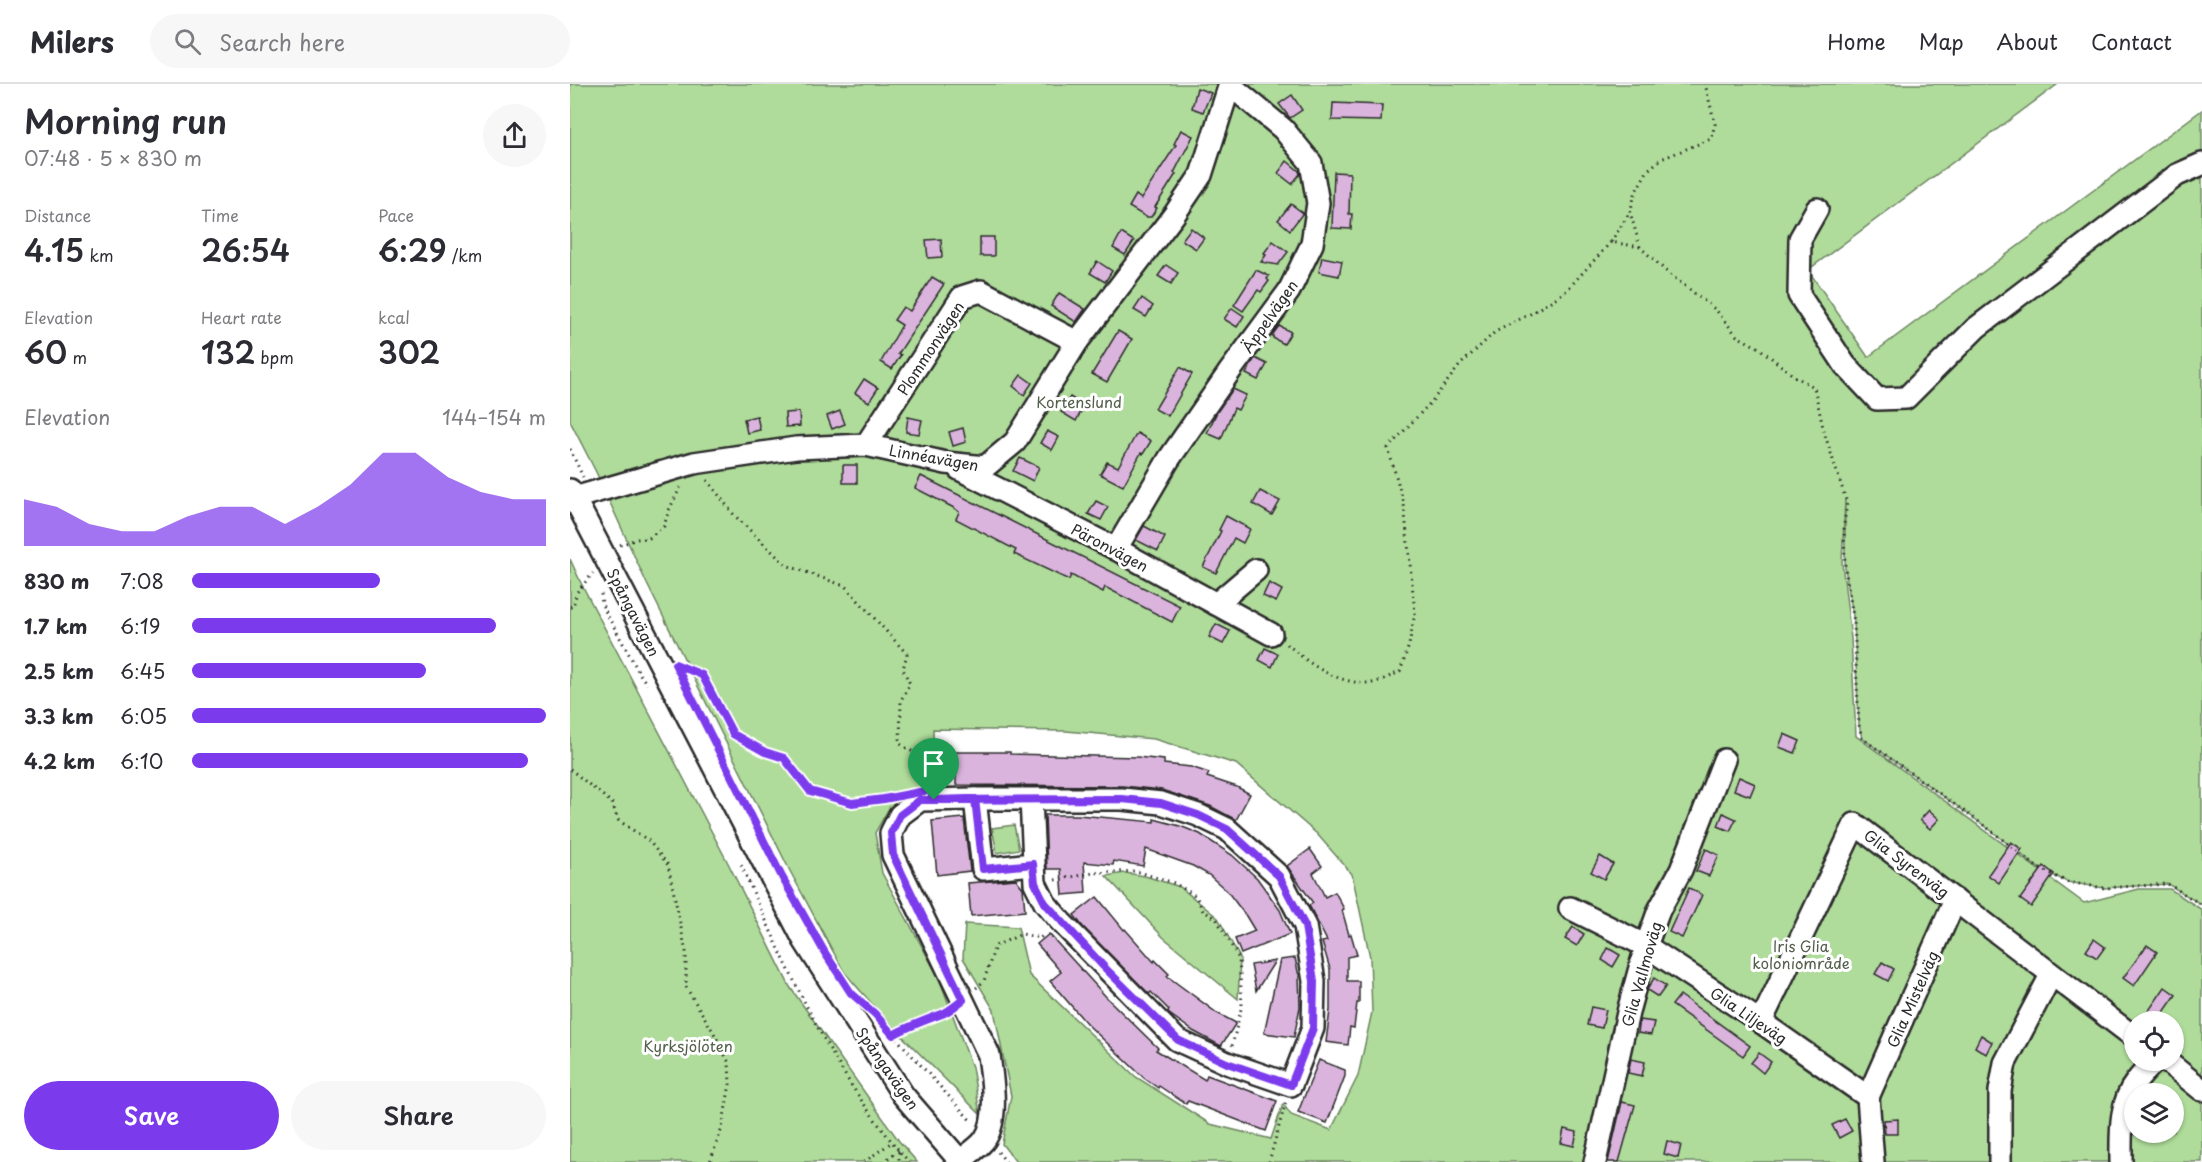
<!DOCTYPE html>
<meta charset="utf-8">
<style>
body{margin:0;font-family:"Playpen Sans",sans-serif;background:#f7f7f7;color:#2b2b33;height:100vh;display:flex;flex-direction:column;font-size:22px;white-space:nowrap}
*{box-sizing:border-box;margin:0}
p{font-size:20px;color:#7c7c81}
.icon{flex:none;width:33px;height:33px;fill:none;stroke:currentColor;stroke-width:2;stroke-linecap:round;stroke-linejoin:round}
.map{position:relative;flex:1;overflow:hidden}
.panel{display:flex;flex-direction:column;background:#fff;width:570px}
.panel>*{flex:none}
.fabs{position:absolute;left:1554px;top:927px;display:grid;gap:12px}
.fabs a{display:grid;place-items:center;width:60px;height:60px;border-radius:50%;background:#fff;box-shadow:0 2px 4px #0004;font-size:30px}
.pin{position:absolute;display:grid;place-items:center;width:51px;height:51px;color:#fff;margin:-62px -26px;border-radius:50% 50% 50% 0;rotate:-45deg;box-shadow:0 0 6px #0007}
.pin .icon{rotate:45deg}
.round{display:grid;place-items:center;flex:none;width:63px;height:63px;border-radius:32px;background:#f7f7f7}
.overview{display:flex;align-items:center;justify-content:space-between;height:102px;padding:0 24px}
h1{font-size:33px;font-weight:600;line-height:45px}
.metrics{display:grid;grid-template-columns:repeat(3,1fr);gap:9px;height:102px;padding:6px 24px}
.metrics div{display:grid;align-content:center}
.metrics b{font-size:30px;font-weight:600}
.metrics small{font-size:16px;font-weight:400}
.metrics p{font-size:16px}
.chart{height:168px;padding:12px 24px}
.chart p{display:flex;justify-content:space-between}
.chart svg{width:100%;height:108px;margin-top:6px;fill:#7c3aed;opacity:.7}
.button{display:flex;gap:12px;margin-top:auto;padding:12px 24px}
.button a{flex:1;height:69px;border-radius:36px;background:#7c3aed;color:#fff;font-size:24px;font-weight:600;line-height:69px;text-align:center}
.button a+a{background:#f7f7f7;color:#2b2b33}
ul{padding:0 24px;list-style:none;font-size:20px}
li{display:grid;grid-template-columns:96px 72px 1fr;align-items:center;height:45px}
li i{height:15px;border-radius:8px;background:#7c3aed}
header{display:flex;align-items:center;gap:36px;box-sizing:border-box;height:84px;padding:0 30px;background:#fff;border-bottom:2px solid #e1e1e2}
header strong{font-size:28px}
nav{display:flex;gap:33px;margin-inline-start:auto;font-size:21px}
.search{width:420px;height:54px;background:#f7f7f7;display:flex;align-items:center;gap:15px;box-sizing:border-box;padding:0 21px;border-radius:33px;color:#7c7c81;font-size:22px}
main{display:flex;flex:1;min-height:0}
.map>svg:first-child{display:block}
</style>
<header>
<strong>Milers</strong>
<div class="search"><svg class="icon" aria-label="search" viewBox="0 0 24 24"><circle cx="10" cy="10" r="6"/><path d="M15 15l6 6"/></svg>Search here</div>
<nav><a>Home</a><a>Map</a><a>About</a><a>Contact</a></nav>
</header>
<main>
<section class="panel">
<div class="overview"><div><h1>Morning run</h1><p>07:48 · 5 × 830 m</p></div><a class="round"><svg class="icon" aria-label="share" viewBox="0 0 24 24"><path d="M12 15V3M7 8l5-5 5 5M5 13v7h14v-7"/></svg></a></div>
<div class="metrics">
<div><p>Distance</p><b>4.15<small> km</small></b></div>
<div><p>Time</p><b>26:54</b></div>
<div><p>Pace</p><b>6:29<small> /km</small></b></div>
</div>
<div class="metrics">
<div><p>Elevation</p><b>60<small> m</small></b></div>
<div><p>Heart rate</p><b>132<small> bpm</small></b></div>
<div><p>kcal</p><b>302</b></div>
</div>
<div class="chart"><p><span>Elevation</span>144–154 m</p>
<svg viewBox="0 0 160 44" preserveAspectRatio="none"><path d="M0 44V25L10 28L20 35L30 38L40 38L50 32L60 28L70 28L80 35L90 28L100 19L110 6L120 6L130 16L140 22L150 25L160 25V44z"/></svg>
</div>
<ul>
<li><b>830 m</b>7:08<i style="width:53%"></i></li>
<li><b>1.7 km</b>6:19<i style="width:86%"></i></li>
<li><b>2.5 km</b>6:45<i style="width:66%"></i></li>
<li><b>3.3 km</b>6:05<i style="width:100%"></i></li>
<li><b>4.2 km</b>6:10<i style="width:95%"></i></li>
</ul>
<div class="button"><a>Save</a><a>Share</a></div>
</section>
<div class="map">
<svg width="1632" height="1078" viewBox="0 0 1632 1078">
<rect width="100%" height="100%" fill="#fff"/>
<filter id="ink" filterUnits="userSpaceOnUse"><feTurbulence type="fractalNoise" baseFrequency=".0167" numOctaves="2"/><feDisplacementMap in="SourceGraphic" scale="12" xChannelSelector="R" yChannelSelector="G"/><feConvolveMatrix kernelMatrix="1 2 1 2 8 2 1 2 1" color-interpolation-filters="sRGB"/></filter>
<g filter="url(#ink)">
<g fill="#afdc9a" stroke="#6d8462" stroke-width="1.5" fill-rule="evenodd">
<path d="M0 0H1488L1238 186 1298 273 1632 26V821L1598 800 1534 804 1497 798 1467 783 1423 748 1292 654 1289 641 1284 538 1275 484V415L1272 479 1281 554 1286 652 1514 819 1569 805H1600L1632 826V1078H446L432 1060 441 1012 424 926 393 874 395 840 448 843 459 891 566 993 640 1040 701 1055 713 1020 721 1031 761 1046 788 992 802 928 800 873 782 790 747 750 666 680 584 655 496 647 363 645 364 709 334 711 319 724 305 749 312 789 369 894 402 983 410 1030 317 937 274 888 220 787 77 500 26 388 0 337ZM1564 938H1604V976H1564ZM1564 1010H1604V1048H1564Z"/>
<polygon points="0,475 11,499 157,777 220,903 329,1057 347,1078 0,1078"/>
<polygon points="444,741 449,765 427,769 422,744"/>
<polygon points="555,789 575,792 610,803 648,834 670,874 668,915 593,853 536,792"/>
</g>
<g fill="#dab4dd" stroke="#2b2b2b" stroke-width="1.5">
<polygon points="627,4 641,9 633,28 622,24"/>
<polygon points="722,11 732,26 720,34 709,20"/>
<polygon points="763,19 812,21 811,37 762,36"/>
<polygon points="611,46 623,52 604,89 606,90 585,123 587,124 581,133 576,133 559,123 566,111 571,115 606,61 604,60"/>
<polygon points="717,77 729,87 730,90 722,100 708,89"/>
<polygon points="764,88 780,89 779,130 782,130 781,145 762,144"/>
<polygon points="721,120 733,129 720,146 708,136"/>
<polygon points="621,144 634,154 626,165 612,156"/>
<polygon points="551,149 564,157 555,171 543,164"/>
<rect x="410" y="153" width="14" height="19"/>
<polygon points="371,155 372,173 358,174 356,156"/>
<polygon points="703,157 718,168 708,181 691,178 696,171 694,169"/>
<polygon points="752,173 772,177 769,192 749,188"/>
<polygon points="527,177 542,187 535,198 520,189"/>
<polygon points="596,181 608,189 601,200 588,192"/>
<polygon points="686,186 699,192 697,195 699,197 691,208 688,206 673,227 664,221"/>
<polygon points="362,193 374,200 328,270 331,271 322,285 311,278 332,241 324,236 333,223 340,227"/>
<polygon points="489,209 515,225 506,238 481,222"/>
<polygon points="572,214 583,222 576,233 564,226"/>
<polygon points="662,224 674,232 667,243 654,235"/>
<polygon points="709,242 721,248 714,260 703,254 703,250"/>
<polygon points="548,247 562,255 537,298 522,290"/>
<polygon points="685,274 697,280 688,296 676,290"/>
<polygon points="610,283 622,290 598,332 585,325"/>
<polygon points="451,291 462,299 454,311 443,302"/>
<polygon points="294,295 308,304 299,318 285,309"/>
<polygon points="663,305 676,311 668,326 664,324 651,355 637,349 647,328"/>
<polygon points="500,313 514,322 506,337 491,328"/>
<polygon points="270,327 275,340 262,345 257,332"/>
<polygon points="229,328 230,342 216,343 215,329"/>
<polygon points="187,332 190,346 177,349 174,335"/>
<polygon points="338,333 352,336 349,350 336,348"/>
<polygon points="393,344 396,358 383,362 379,348"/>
<polygon points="477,347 489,353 482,366 470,359"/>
<polygon points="567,349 581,357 573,370 571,369 553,402 530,390 537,378 548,383"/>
<polygon points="450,374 469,383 463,397 443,387"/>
<rect x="273" y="381" width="14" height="18"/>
<polygon points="351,392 610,522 602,538 535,503 533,508 501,491 499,496 444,470 446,466 386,435 389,428 384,424 345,404"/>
<polygon points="690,407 710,417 702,431 683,420"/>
<polygon points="526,417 538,423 531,436 518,430"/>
<polygon points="656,432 680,445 673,459 664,454 646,489 633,483 651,447 649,446"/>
<polygon points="574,442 595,453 588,467 566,456"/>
<polygon points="699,499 712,506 706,518 693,512"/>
<polygon points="646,540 660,547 653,560 639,553"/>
<polygon points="695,564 708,570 702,583 689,576"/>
<polygon points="1214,650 1230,657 1225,669 1209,663"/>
<polygon points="386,668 440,668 440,670 567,673 594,676 594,680 621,683 639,689 637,693 667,703 680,710 666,736 640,722 592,706 552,702 386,701"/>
<polygon points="1169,693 1185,700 1180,712 1164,706"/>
<polygon points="1359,726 1369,735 1360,745 1350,736"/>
<polygon points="1153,729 1166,735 1160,747 1148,742"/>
<polygon points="475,731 508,731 584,738 584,735 610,742 630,750 662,771 687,794 710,826 720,850 671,870 665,855 685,847 676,832 657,807 639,791 623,782 576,765 573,782 544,777 543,781 514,778 516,809 493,811 491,785 477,785"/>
<polygon points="394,734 400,787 367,791 362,737"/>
<polygon points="1441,758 1452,765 1429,799 1418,791"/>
<polygon points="740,765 752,782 743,789 755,813 765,808 774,825 772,826 779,851 781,850 787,871 777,873 777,897 789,897 789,919 787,919 784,944 780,943 778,961 756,958 760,926 760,885 752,858 757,857 739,821 743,819 717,782"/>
<polygon points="1136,765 1149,771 1139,792 1126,787"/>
<polygon points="1030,772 1043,780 1034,795 1021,788"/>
<polygon points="1474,782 1484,790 1461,823 1450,815"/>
<polygon points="446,795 453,804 455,827 401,832 398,799"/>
<polygon points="1119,804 1132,811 1112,854 1099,848"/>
<polygon points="527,813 554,846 555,845 584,878 585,876 599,890 597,892 647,929 666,939 651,962 623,947 598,929 599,926 581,908 579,910 513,843 504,831"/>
<polygon points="1003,843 1014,850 1007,862 995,855"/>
<polygon points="479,850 539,916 588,964 586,966 635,996 637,991 707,1017 696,1047 618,1017 616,1020 589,1002 588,1004 574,994 517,940 480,897 491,888 467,860"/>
<polygon points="1524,855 1535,863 1527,874 1516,867"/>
<polygon points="1577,861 1587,868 1564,902 1553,894"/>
<polygon points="1038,864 1050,871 1043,883 1032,876"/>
<polygon points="725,874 729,892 730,923 724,953 694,949 710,876"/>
<polygon points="705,877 686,907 681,881"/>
<polygon points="1312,878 1324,885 1318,897 1305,890"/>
<polygon points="1084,894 1096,902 1088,913 1077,906"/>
<polygon points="1595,903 1606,911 1587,938 1571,938"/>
<polygon points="1110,911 1180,962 1173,972 1102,921"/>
<polygon points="1021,923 1036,926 1032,944 1017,941"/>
<polygon points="1070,936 1084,938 1081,951 1068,949"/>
<polygon points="1411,951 1422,958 1416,970 1405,963"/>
<polygon points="1189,969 1201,978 1193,989 1181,979"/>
<polygon points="1061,975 1075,978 1072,992 1058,989"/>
<polygon points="749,976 775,986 775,992 757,1039 728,1028"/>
<polygon points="1052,1018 1065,1021 1049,1078 1038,1078"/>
<polygon points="1275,1035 1282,1047 1269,1054 1262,1041"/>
<polygon points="1328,1035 1328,1050 1315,1050 1314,1036"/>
<polygon points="994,1045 1007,1048 1004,1062 991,1059"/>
<polygon points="1097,1057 1111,1061 1108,1074 1094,1070"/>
</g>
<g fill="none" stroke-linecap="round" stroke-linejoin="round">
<g stroke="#2b2b2b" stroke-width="26">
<g id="minor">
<polyline points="1247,125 1230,155 1229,211 1275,281 1307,315 1336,314 1406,244 1607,91 1632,80"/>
<polyline points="296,361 392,213 411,207 507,258"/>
<polyline points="389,385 546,465 701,550"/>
<polyline points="0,406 234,856 333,1011 391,1078"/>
<polyline points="4,414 124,379 226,364 296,361 376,379 415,383 445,358 507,258 604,131 631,91 660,0"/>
<polyline points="546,465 599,375 660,287 719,207 742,160 748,119 741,79 713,45 660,1"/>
<polyline points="646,520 686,486"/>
<polyline points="461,715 465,799 475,819 491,838 607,956 657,979 721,1001 743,944 744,897 735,842 709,792 657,745 628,731 591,719 552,715 405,715 413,785 463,780"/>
<polyline points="1000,824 1076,862 1191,938 1298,1013 1303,1078"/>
<polyline points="1191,938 1285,740 1564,953"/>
<polyline points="1595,976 1632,1006"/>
<polyline points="1298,1013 1385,816"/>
<path d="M390 1077C398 1070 410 1063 415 1055 429 1034 422 994 419 971L323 771 321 749 330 731 350 716 405 715"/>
<polyline points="1025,1078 1059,924 1076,862 1089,826 1111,786 1154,676"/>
<polyline points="1430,1078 1430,1007 1435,979 1481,891"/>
<path d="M1551 1078C1551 1052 1549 1019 1566 998 1572 990 1579 983 1586 976"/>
</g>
</g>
<g stroke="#2b2b2b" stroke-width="3" stroke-dasharray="1.5 4.5" stroke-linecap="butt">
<polyline points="1041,158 1060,128"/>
<polyline points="1070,163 1060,128 1066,107 1078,86 1091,75 1141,55 1145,40 1135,0"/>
<polyline points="0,365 13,393"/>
<polyline points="137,396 164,431 216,481 275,502 337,570 333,585 340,600 331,616 330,660 343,668 356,697"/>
<polyline points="50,461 67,455 79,454 94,442 99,426 111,402"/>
<polyline points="31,510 32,521 71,592 77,600"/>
<polyline points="0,523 3,522 7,508 23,489"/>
<path d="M717 560C740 581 767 600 800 599 809 599 821 591 830 588L839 561 845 529 834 420 818 364 862 317 890 281 925 248 960 230 995 208 1041 158 1070 163 1097 188 1146 226 1167 252 1189 264 1224 292 1244 303 1254 348 1277 419 1274 440 1275 484 1284 538 1289 641 1292 654 1423 748 1467 783 1497 798 1534 804 1598 800 1632 821"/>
<polyline points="114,584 132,591 137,598 163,650 195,668 214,674 241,707 282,719 320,714"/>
<polyline points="0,685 42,719 48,736 79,757 98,781 116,868 116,903 144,949 159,979 160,1000 152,1044 140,1078"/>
<path d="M171 781C218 885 262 991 339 1078"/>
<polyline points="485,796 523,789 566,787 604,799 626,812 633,827 646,834 669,875 672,921 662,962"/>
<polyline points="406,904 414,897 425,862 452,850 470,854 475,850"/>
<polyline points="310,936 402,1038"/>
<polyline points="323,951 338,943 378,927"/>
<polyline points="329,1068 329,1078"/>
<polyline points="428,1068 436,1078"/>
<polyline points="294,1078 322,1058"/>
<polyline points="313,1078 329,1066"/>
<polyline points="699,1078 716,1017"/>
</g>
<use href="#minor" stroke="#fff" stroke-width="21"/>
</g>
</g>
<g fill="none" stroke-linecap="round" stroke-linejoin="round" filter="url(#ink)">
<g stroke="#fff" stroke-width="12">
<path id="route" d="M364 716H350L330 731 321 749 323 771 393 916C387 920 380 927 372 930 356 936 339 942 323 951L305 930 281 909 255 869 212 793 105 580 132 591 163 650 195 668 214 674 240 707 282 719 314 715 360 706 364 716 405 715 413 785 463 780 465 799 475 819 534 883 608 956 657 979 721 1001 743 944 744 897 735 842 709 792 657 745 628 731 591 719 552 715 364 716"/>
</g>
<use href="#route" stroke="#7c3aed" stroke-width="8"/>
</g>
<g text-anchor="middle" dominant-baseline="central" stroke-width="6" stroke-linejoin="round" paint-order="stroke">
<g font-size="15" fill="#2b2b2b" stroke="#fff">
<text transform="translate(699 232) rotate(-55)">Äppelvägen</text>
<text transform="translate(360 264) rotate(-57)">Plommonvägen</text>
<text transform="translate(364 373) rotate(10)">Linnéavägen</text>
<text transform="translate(540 463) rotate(28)">Päronvägen</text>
<text transform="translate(64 528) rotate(63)">Spångavägen</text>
<text transform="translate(1337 779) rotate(37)">Glia Syrenväg</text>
<text transform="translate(1071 890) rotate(-74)">Glia Vallmoväg</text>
<text transform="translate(1342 915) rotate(-66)">Glia Mistelväg</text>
<text transform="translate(1179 931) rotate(34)">Glia Liljeväg</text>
<text transform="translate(318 984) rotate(55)">Spångavägen</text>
</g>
<g font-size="15" fill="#53604c" stroke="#fff">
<text x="509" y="317">Kortenslund</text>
<text x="1231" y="861">Iris Glia<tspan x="1231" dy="17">koloniområde</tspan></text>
<text x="118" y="961">Kyrksjölöten</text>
</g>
</g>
</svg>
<div class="fabs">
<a><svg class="icon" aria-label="locate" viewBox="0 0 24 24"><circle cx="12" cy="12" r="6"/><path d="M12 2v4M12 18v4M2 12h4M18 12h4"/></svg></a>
<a><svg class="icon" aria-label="layers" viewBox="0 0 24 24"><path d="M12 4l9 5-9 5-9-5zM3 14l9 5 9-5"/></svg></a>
</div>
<div class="pin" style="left:364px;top:716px;background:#1e9e55"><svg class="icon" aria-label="arrive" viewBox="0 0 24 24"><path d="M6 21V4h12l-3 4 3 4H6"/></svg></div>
</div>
</main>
